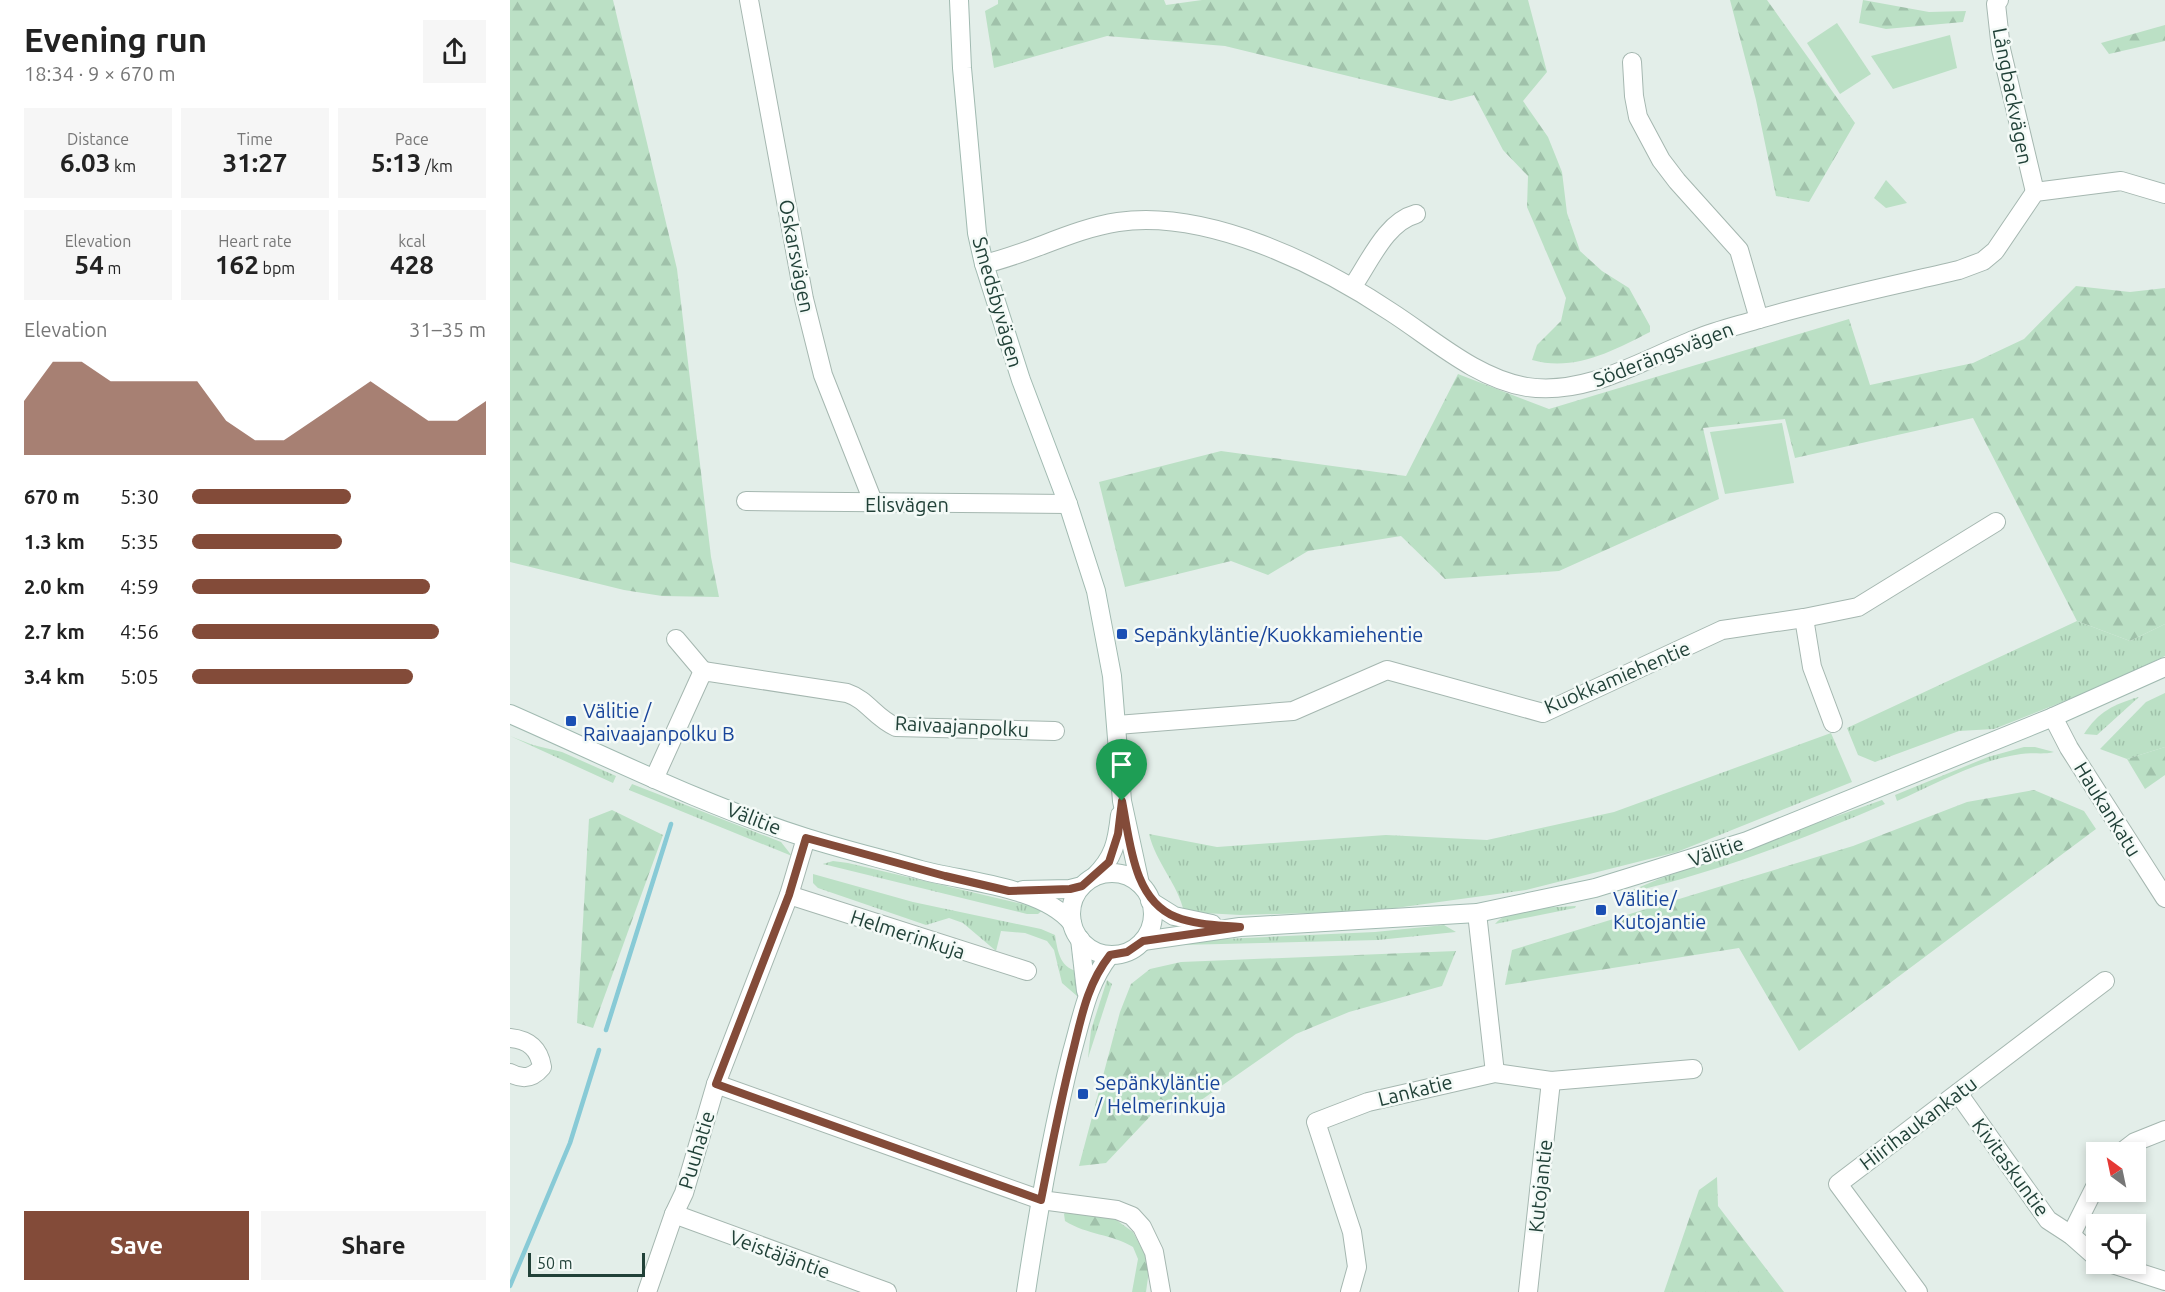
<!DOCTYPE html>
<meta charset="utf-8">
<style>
body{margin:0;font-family:Ubuntu,sans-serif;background:#f6f6f6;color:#222;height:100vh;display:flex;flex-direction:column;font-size:22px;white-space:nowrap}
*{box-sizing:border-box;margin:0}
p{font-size:20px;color:#767676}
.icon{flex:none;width:33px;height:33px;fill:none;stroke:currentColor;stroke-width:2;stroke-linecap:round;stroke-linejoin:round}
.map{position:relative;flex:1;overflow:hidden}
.details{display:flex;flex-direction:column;background:#fff;width:510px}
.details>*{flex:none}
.needle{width:39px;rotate:327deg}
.tools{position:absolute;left:1576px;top:1142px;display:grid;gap:12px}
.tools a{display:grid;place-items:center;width:60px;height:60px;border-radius:0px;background:#fff;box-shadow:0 3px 9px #0003;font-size:30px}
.scale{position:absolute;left:18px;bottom:15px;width:117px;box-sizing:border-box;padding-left:6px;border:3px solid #214138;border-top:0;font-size:16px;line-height:21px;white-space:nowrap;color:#214138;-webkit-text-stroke:4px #f4faf7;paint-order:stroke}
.pin{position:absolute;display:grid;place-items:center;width:51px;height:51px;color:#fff;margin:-62px -26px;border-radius:50% 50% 50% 0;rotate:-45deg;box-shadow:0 0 6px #0007}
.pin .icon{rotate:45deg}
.round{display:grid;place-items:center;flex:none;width:63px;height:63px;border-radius:0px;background:#f6f6f6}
.summary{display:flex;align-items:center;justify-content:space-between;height:102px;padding:0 24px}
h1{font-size:33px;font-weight:700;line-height:45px}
.metrics{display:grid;grid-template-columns:repeat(3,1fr);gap:9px;height:102px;padding:6px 24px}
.metrics div{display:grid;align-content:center;border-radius:0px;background:#f6f6f6;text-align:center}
.metrics b{font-size:26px;font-weight:700}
.metrics small{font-size:16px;font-weight:400}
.metrics p{font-size:16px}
.chart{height:168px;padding:12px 24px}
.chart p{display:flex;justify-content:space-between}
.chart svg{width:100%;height:108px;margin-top:6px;fill:#834b39;opacity:.7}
.cta{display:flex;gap:12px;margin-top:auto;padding:12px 24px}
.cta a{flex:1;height:69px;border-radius:0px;background:#834b39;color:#fff;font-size:24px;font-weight:700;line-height:69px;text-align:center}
.cta a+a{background:#f6f6f6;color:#222}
ul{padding:0 24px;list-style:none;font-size:20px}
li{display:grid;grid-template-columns:96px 72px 1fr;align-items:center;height:45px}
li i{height:15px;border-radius:8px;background:#834b39}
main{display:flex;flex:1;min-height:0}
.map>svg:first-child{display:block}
</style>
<main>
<section class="details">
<div class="summary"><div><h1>Evening run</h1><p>18:34 · 9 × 670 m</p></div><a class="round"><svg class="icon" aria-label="share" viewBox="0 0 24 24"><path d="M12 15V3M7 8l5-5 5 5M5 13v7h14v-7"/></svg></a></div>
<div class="metrics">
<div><p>Distance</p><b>6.03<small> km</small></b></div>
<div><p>Time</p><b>31:27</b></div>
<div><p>Pace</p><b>5:13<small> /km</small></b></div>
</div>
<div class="metrics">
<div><p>Elevation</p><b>54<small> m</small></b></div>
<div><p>Heart rate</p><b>162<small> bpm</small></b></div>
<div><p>kcal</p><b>428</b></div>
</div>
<div class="chart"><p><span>Elevation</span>31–35 m</p>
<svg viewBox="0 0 160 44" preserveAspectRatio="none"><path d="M0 44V22L10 6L20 6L30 14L40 14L50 14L60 14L70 30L80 38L90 38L100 30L110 22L120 14L130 22L140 30L150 30L160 22V44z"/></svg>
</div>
<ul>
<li><b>670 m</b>5:30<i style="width:54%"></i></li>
<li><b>1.3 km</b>5:35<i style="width:51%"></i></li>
<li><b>2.0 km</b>4:59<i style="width:81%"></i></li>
<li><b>2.7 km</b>4:56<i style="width:84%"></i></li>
<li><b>3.4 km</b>5:05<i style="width:75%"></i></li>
</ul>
<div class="cta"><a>Save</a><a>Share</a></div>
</section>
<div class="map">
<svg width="1655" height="1292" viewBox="0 0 1655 1292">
<defs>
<pattern id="grass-tufts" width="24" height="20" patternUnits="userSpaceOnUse" patternTransform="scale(1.5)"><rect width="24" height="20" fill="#bbe0c5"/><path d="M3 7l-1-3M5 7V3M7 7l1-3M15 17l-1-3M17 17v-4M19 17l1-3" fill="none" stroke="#a0c1aa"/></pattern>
<pattern id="forest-firs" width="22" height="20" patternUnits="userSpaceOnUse" patternTransform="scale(1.5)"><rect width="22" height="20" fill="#bbe0c5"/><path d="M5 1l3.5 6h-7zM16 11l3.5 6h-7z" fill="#a0c1aa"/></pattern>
</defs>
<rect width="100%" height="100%" fill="#e3eee9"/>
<g fill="url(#grass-tufts)">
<polygon points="1567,621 1620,641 1655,624 1655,656 1590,687 1484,729 1449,731 1365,762 1348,755 1337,728"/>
<polygon points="1655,693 1655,747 1617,759 1590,749 1636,702"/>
<path d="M1629 697 1587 735 1574 734C1588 712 1604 704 1629 697Z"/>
<path d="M1321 733 1342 782 1167 852 1016 890 864 911 731 915 674 912C668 884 646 863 639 834L707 847 876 835 977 840 1104 812Z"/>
<polygon points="0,736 23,745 52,752 106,776 103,783"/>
<path d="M1514 747H1525L1544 752C1532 755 1522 752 1511 754 1468 760 1426 784 1387 801L1385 795 1478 757Z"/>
<polygon points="122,784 271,842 282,856 119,790"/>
<path d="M1372 800 1375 804C1291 840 1202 874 1113 894L1149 879Z"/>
<polygon points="323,861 338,863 534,909 528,914 517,914 313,864"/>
<path d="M303 874 403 902 531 929 545 935C548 953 550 969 571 972L567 996 552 983 544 950 537 941 515 933 491 931 486 951 453 923 439 918 416 925 308 888 303 883Z"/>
<path d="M1066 906 1065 908 985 924C1002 905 1041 908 1066 906Z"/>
<polygon points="934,925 946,932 868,940 671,945 671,941 865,932"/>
<polygon points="597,980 602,984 578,1058 581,1030"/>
</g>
<g fill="url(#forest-firs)">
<polygon points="0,0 103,0 167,269 201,557 209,597 152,596 114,590 0,562"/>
<path d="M488 0H654L656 5 692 0H1018L1037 72 1013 101 1038 137 1052 172 1057 213 1070 251 1092 271 1119 288 1140 326V332C1103 351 1064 372 1022 360L1027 345 1051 321 1056 298 1017 207 1018 176 993 150 964 95 941 101 715 46 597 36 484 68 475 11 488 4Z"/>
<polygon points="1220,0 1257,0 1345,123 1299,202 1266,196 1246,100"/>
<polygon points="1353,0 1419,12 1456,11 1453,22 1376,29 1349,23"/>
<polygon points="1655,25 1655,41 1599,54 1591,43"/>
<polygon points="1566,286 1620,292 1655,288 1655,624 1620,641 1567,621 1463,418 1285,458 1275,419 1193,428 1209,499 1049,571 935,579 891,536 798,551 758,575 721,561 615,587 589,482 711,451 896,476 948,374 1039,409 1339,319 1360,385 1463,363 1514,339"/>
<polygon points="1655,747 1655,775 1635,789 1617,759"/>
<polygon points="1524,790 1574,811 1586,829 1289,1051 1229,948 995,985 1002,950 1343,846 1457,802"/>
<polygon points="102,810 153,835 83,1028 67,1023 79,819"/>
<polygon points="946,951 932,986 839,1012 786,1034 674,1112 648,1108 596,1163 569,1166 610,1012 621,984 640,969 671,962"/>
<polygon points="1207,1177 1208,1206 1274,1292 1154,1292 1189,1190"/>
<path d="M560 1207 605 1219 623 1232 640 1263 636 1292H622L628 1259 623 1247C602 1234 577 1235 555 1221L554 1214Z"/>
</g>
<g fill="#bbe0c5">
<polygon points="1327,23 1361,74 1330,94 1297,43"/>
<polygon points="1440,35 1447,68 1383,89 1361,56"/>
<polygon points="1376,180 1397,203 1376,208 1364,198"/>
<polygon points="1272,423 1284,483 1215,494 1200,432"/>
</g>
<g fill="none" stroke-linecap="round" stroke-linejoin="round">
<g stroke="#88cad6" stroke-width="4.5">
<polyline points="96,1030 161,824"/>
<polyline points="0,1286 60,1143 89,1050"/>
</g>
<g stroke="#a5b7b0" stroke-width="20">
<g id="minor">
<polyline points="239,0 294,299 313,375 364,504"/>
<polyline points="1489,0 1486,4 1491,49 1525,192"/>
<polyline points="1122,62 1124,96 1128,117 1151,160 1167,181 1229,250 1249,319"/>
<path d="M474 264C519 254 562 229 608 222 697 209 809 264 881 312 923 339 967 379 1017 387 1077 396 1132 360 1186 339 1205 331 1226 326 1246 320 1312 300 1381 286 1449 270L1473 261 1485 251 1525 192 1611 181 1655 194"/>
<path d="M843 286C860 261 876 222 906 214"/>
<polyline points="236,501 558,504"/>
<polyline points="1294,618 1302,667 1323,723"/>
<polyline points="166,639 193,671"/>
<polyline points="607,725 783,711 877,670 1033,713 1212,630 1294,618 1348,607 1486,522"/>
<path d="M144 779 193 671 337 693C358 700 364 717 386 727L545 731"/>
<polyline points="279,895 517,971"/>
<polyline points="967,913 985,1073"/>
<path d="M0 1038C19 1040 29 1048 32 1067 23 1078 13 1080 0 1073"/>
<polyline points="206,1084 531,1200 607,1210 622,1216 632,1227 644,1252 651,1292"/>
<polyline points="1448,1093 1538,1220 1561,1235 1587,1258"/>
<polyline points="1612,1152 1625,1142 1655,1130"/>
<polyline points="164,1214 377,1292"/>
<polyline points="1561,1235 1587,1183"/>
<polyline points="1599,1263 1655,1281"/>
<polyline points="137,1292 164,1214 174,1193 206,1084 279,895 296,838"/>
<polyline points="840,1292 847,1267 842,1232 806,1122 858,1102 985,1073 1041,1081 1183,1069"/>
<polyline points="1018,1292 1041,1081"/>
<polyline points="1408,1292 1328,1184 1595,981"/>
</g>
</g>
<g stroke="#a5b7b0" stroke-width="20">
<polyline id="tertiary" points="1543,717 1559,748 1655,898"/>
</g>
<g stroke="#a1bab1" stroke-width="20">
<g id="secondary">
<polyline points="449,0 452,68 467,233 474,264 511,380 558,504 586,591 602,676 612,801 630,884"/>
<path d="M0 714C98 757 195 806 297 838 335 850 373 859 411 870 456 882 533 887 562 923"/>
<circle cx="602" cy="914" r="41"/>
<path d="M584 877C604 858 607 842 610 815"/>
<polyline points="513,890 560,889 572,886"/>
<polyline points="640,901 664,916 702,924"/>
<polyline points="570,939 576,991"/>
<polyline points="633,941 730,927 967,913 1085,888 1237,841 1543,717 1655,667"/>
<path d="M516 1292C528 1212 542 1131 562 1052 572 1017 577 984 600 955"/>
</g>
</g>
<use href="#minor" stroke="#fff" stroke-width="18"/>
<use href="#tertiary" stroke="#fff" stroke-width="18"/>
<use href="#secondary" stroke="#fff" stroke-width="18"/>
</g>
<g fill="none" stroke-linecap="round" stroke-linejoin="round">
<g stroke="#fff" stroke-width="12">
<path id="route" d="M612 801C620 841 623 900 666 917 686 925 709 925 730 927L633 941 617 952 600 955C578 983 572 1014 564 1047 551 1098 541 1149 531 1200L206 1084 279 895 296 838 435 876 499 891 560 889 572 886 599 862 608 834Z"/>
</g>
<use href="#route" stroke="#834b39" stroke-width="8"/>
</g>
<g fill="#1a4fb4" stroke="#f4faf7" stroke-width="2">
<rect x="606" y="628" width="12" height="12" rx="3"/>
<rect x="55" y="715" width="12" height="12" rx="3"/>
<rect x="1085" y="904" width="12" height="12" rx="3"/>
<rect x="567" y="1088" width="12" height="12" rx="3"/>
</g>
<g text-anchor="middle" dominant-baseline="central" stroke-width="5" stroke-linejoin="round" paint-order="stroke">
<g font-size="20" fill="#214138" stroke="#f4faf7">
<text transform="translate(1503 96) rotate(79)">Långbackvägen</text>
<text transform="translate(287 256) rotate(79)">Oskarsvägen</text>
<text transform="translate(488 302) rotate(74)">Smedsbyvägen</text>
<text transform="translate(1153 354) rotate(-21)">Söderängsvägen</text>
<text x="397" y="504">Elisvägen</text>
<text transform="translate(1107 677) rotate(-23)">Kuokkamiehentie</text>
<text transform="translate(452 726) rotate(3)">Raivaajanpolku</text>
<text transform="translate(1598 809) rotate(58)">Haukankatu</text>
<text transform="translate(244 818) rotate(21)">Välitie</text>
<text transform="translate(1206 851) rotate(-19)">Välitie</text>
<text transform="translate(398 934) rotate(18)">Helmerinkuja</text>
<text transform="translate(905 1090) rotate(-14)">Lankatie</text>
<text transform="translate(1408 1123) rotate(-37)">Hiirihaukankatu</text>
<text transform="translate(186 1150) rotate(-73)">Puuhatie</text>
<text transform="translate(1501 1167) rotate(54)">Kivitaskuntie</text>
<text transform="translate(1030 1186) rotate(-84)">Kutojantie</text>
<text transform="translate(270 1254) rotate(20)">Veistäjäntie</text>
</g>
<g font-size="20" fill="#164399" stroke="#f4faf7" text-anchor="start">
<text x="624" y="634">Sepänkyläntie/Kuokkamiehentie</text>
<text x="73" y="710">Välitie /<tspan x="73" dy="23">Raivaajanpolku B</tspan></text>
<text x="1103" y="898">Välitie/<tspan x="1103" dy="23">Kutojantie</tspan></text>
<text x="585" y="1082">Sepänkyläntie<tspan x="585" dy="23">/ Helmerinkuja</tspan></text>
</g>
</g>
</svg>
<div class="tools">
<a><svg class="needle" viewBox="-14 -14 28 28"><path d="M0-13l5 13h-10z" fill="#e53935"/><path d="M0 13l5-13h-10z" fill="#767676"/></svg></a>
<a><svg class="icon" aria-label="locate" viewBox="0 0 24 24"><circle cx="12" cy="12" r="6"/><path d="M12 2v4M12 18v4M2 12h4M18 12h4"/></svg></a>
</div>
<div class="scale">50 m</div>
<div class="pin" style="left:612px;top:801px;background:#1e9e55"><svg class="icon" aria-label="arrive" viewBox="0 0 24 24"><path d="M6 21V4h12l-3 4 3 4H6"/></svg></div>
</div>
</main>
